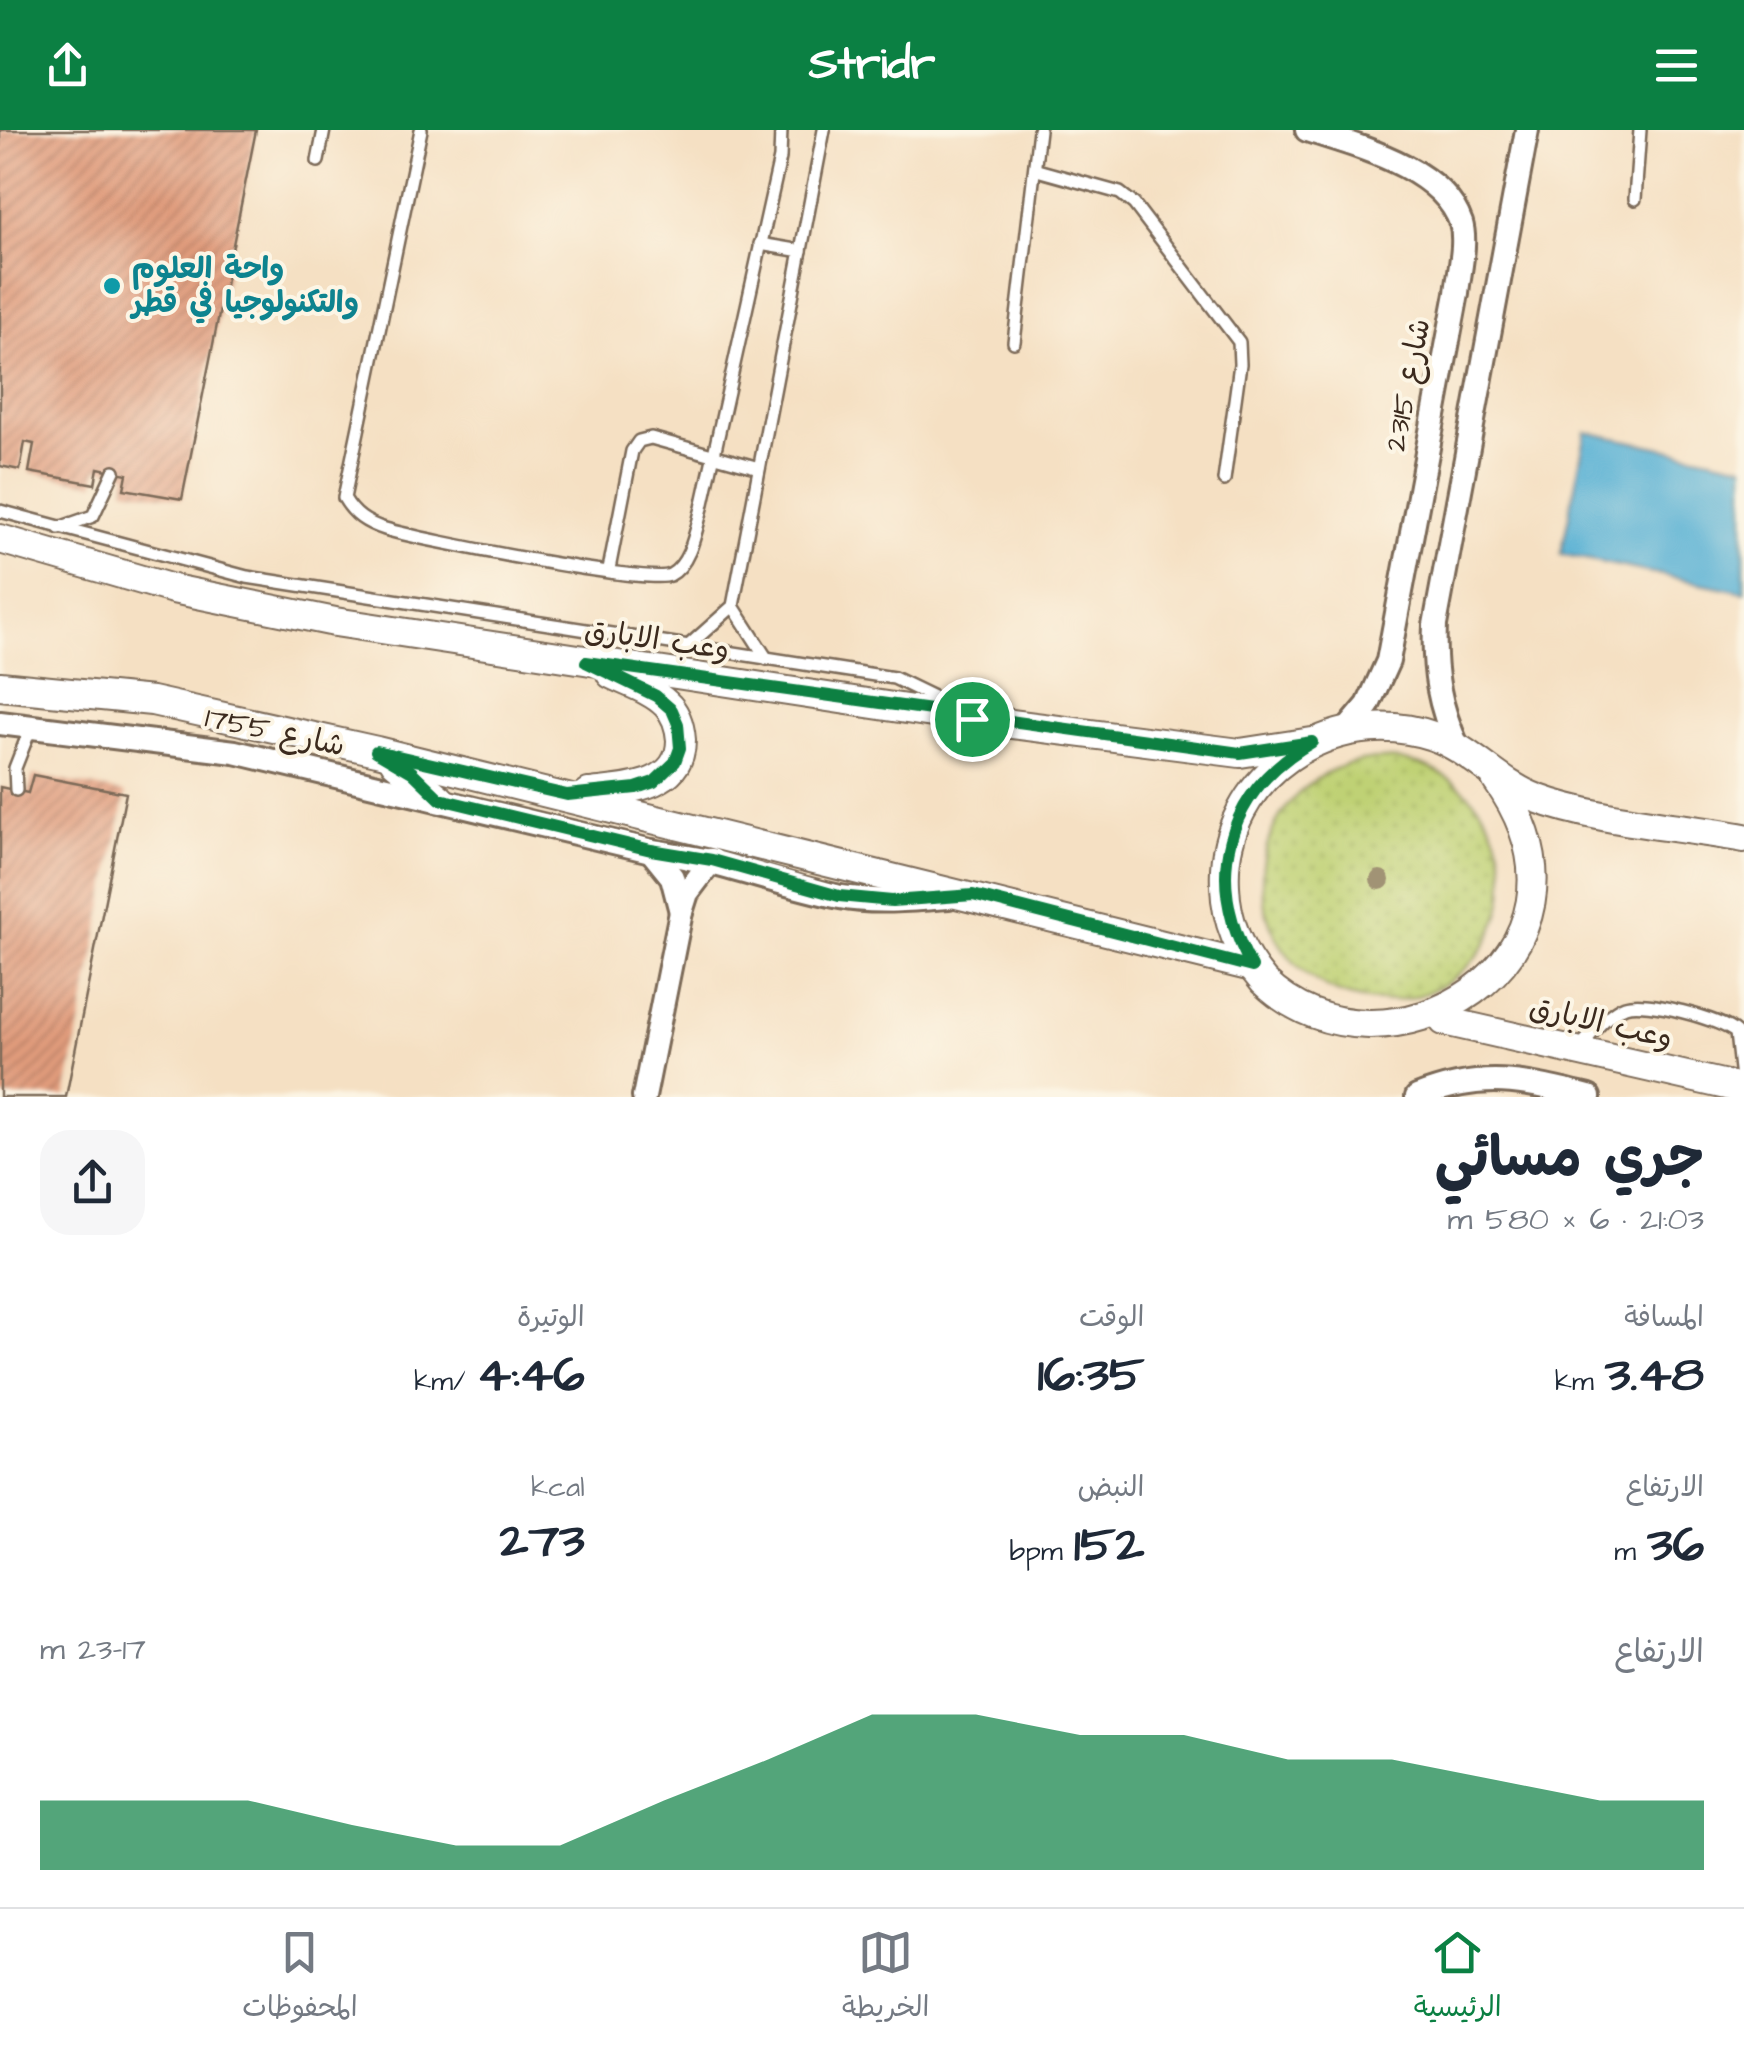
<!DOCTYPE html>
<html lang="ar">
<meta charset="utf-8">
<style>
body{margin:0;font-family:"Architects Daughter","Playpen Sans Arabic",sans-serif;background:#f6f6f7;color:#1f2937;direction:rtl;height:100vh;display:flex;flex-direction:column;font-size:38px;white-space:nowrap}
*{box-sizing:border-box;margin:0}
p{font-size:32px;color:#747a83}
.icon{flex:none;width:55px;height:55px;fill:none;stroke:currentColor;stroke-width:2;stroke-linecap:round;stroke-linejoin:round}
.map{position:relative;height:967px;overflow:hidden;direction:ltr}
.drawer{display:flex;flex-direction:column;background:#fff;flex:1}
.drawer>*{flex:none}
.pin{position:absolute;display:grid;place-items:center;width:85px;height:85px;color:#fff;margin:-42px;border:5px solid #fff;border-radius:50%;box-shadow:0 2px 10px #0007}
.round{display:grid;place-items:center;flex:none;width:105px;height:105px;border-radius:30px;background:#f6f6f7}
.headline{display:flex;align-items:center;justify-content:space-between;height:170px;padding:0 40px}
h1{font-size:55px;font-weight:700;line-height:75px}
.metrics{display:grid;grid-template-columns:repeat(3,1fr);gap:15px;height:170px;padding:10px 40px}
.metrics div{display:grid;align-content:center}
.metrics b{font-size:50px;font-weight:700}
.metrics small{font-size:28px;font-weight:400}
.metrics p{font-size:28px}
.chart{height:280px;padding:20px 40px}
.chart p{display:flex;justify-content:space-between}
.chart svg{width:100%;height:180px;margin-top:10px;fill:#0b8043;opacity:.7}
header{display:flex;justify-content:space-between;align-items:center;height:130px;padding:0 40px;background:#0b8043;color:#fff;font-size:45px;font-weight:700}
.dock{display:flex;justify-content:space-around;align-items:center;height:140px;border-top:2px solid #e0e1e3;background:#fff;font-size:28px;color:#747a83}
.dock a{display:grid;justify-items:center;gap:5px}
.dock .on{color:#0b8043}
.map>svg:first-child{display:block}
</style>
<header><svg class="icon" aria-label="menu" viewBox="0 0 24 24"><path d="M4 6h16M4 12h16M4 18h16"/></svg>Stridr<svg class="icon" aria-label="share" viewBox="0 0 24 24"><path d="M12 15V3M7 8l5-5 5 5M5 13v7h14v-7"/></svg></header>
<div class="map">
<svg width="1744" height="967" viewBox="0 0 1744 967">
<defs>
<pattern id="grass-dots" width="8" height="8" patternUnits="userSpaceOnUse" patternTransform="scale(2.5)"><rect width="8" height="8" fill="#bfd174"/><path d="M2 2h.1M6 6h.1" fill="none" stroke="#a5b464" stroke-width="1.8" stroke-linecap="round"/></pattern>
<pattern id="building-hatch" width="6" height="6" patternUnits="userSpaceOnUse" patternTransform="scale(2.5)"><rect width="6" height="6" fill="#e09b7c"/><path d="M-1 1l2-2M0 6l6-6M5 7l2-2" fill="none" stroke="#b77f65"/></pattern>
</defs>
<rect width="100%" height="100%" fill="#fcf5e5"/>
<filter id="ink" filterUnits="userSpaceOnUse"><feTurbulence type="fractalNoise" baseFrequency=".01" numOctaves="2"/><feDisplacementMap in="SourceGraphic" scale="20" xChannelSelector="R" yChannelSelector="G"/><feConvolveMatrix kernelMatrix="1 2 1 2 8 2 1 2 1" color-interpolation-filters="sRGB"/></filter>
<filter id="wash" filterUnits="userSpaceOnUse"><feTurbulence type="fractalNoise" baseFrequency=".0048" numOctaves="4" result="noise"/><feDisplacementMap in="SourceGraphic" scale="40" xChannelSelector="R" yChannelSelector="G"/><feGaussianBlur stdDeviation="2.25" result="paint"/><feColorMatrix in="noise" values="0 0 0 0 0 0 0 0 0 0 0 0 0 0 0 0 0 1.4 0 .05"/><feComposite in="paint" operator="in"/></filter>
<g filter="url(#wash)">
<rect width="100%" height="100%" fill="#f5e0c3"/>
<circle fill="url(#grass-dots)" stroke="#7d7e49" stroke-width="2.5" cx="1383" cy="750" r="121"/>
<polygon fill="#57b0d4" stroke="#496d79" stroke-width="2.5" points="1586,302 1744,335 1744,462 1561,424"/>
<g id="blocks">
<g fill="url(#building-hatch)">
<polygon points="0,0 256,0 182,369 124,359 127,344 98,338 95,354 29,342 34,314 25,312 20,340 0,336"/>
<polygon points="33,645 126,663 66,967 0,967 0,657 28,663"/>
</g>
</g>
</g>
<g filter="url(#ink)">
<use href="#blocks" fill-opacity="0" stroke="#7c6a58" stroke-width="2.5"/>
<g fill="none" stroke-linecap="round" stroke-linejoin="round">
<g stroke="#7c6a58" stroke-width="16">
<g id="service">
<path d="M421 0 344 368C354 385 366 393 385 399 421 410 648 455 670 445 691 434 696 399 702 378L780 28 781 0"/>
<polyline points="318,31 324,0"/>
<polyline points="1037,40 1120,63 1134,74 1239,212 1240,234 1224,350"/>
<polyline points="1635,69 1640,0"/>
<polyline points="760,114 801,121"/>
<polyline points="1014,212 1039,0"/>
<polyline points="0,381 247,447 894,548 956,578"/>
<polyline points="59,398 93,386 114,341"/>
<polyline points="609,439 632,321 639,311 651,308 759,338"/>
<polyline points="733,476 767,529"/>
<polyline points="686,518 733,476 824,0"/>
<polyline points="16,660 15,638 31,597"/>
<path d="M1579 918C1592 904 1607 883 1625 876 1645 869 1721 889 1736 903L1742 958"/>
</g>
</g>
<g stroke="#7c6a58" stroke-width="28">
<g id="minor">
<path d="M1307 0C1356 16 1442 37 1461 93 1467 113 1459 142 1457 163L1388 531 1368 575 1347 600"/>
<path d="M0 593 235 622 651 721C716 730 776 754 840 767 876 774 913 769 949 767"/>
<path d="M1458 618C1439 576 1433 542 1435 495L1527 0"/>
<polyline points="651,721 672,747 681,782"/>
<polyline points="644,967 681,782 687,763 712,730"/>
<path d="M1417 967C1483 941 1523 951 1589 967"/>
</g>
</g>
<g stroke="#7c6a58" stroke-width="32">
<g id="tertiary">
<polyline points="0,409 173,459 335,492 972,589 1240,623 1312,612"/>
<polyline points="0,556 152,571 377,621 1252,837"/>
<polyline points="395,632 440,669"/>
<path d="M1496 649C1624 828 1384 967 1264 852 1241 825 1226 792 1225 756 1219 646 1333 572 1433 606 1472 620 1497 653 1536 668 1597 691 1679 696 1744 708"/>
<path d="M589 663C623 659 681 659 681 610 680 597 676 583 666 574 652 560 629 553 611 544"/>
<polyline points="1444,891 1744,959"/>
</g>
</g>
<use href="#service" stroke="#fff" stroke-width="11"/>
<use href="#minor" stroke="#fff" stroke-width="22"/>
<use href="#tertiary" stroke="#fff" stroke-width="28"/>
</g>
<circle fill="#a19374" cx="1380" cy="750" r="10"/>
</g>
<g fill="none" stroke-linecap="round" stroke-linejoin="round" filter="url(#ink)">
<g stroke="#fff" stroke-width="20">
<path id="route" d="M586 532 1240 623 1312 612C1224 663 1203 749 1252 837L973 765 892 771 839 766 712 730 651 720 440 669 412 642 376 621 567 665 636 658 654 652 675 632 680 618 678 594 672 580 656 566Z"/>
</g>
<use href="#route" stroke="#0b8043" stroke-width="12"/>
</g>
<circle fill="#0f9aa8" stroke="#fcf5e5" stroke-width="4" cx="112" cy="156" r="10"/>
<g text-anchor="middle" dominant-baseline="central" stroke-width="8" stroke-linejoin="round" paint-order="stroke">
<g font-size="30" font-weight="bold" fill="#0d838f" stroke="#fcf5e5" text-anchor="start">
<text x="132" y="139">واحة العلوم<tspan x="132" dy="34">والتكنولوجيا في قطر</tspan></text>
</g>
<g font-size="30" fill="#3b2a1e" stroke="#fcf5e5">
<text transform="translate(1408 255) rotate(-79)">شارع 2315</text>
<text transform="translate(657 510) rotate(8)">وعب الابارق</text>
<text transform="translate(275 602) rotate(12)">شارع 1755</text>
<text transform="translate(1601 893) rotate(13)">وعب الابارق</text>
</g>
</g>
</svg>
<div class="pin" style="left:972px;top:589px;background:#1e9e55"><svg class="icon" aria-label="arrive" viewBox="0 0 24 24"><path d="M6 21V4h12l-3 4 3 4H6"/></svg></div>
</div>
<section class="drawer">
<div class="headline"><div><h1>جري مسائي</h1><p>21:03 · 6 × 580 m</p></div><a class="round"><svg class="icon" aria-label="share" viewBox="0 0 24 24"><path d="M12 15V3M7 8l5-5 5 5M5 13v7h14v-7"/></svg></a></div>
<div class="metrics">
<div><p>المسافة</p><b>3.48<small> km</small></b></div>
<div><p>الوقت</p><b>16:35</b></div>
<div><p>الوتيرة</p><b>4:46<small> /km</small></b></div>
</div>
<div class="metrics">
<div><p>الارتفاع</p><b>36<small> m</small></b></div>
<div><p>النبض</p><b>152<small> bpm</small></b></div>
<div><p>kcal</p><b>273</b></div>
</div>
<div class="chart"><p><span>الارتفاع</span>17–23 m</p>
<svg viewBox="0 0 160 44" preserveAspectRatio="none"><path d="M0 44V27L10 27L20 27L30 33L40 38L50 38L60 27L70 17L80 6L90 6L100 11L110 11L120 17L130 17L140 22L150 27L160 27V44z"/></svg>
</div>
</section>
<nav class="dock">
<a class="on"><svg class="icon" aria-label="home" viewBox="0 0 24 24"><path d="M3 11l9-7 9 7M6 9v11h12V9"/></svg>الرئيسية</a>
<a><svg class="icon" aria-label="map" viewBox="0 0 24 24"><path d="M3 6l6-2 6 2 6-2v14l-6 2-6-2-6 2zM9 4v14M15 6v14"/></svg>الخريطة</a>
<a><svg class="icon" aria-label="saved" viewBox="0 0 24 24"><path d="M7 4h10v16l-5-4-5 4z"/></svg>المحفوظات</a>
</nav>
